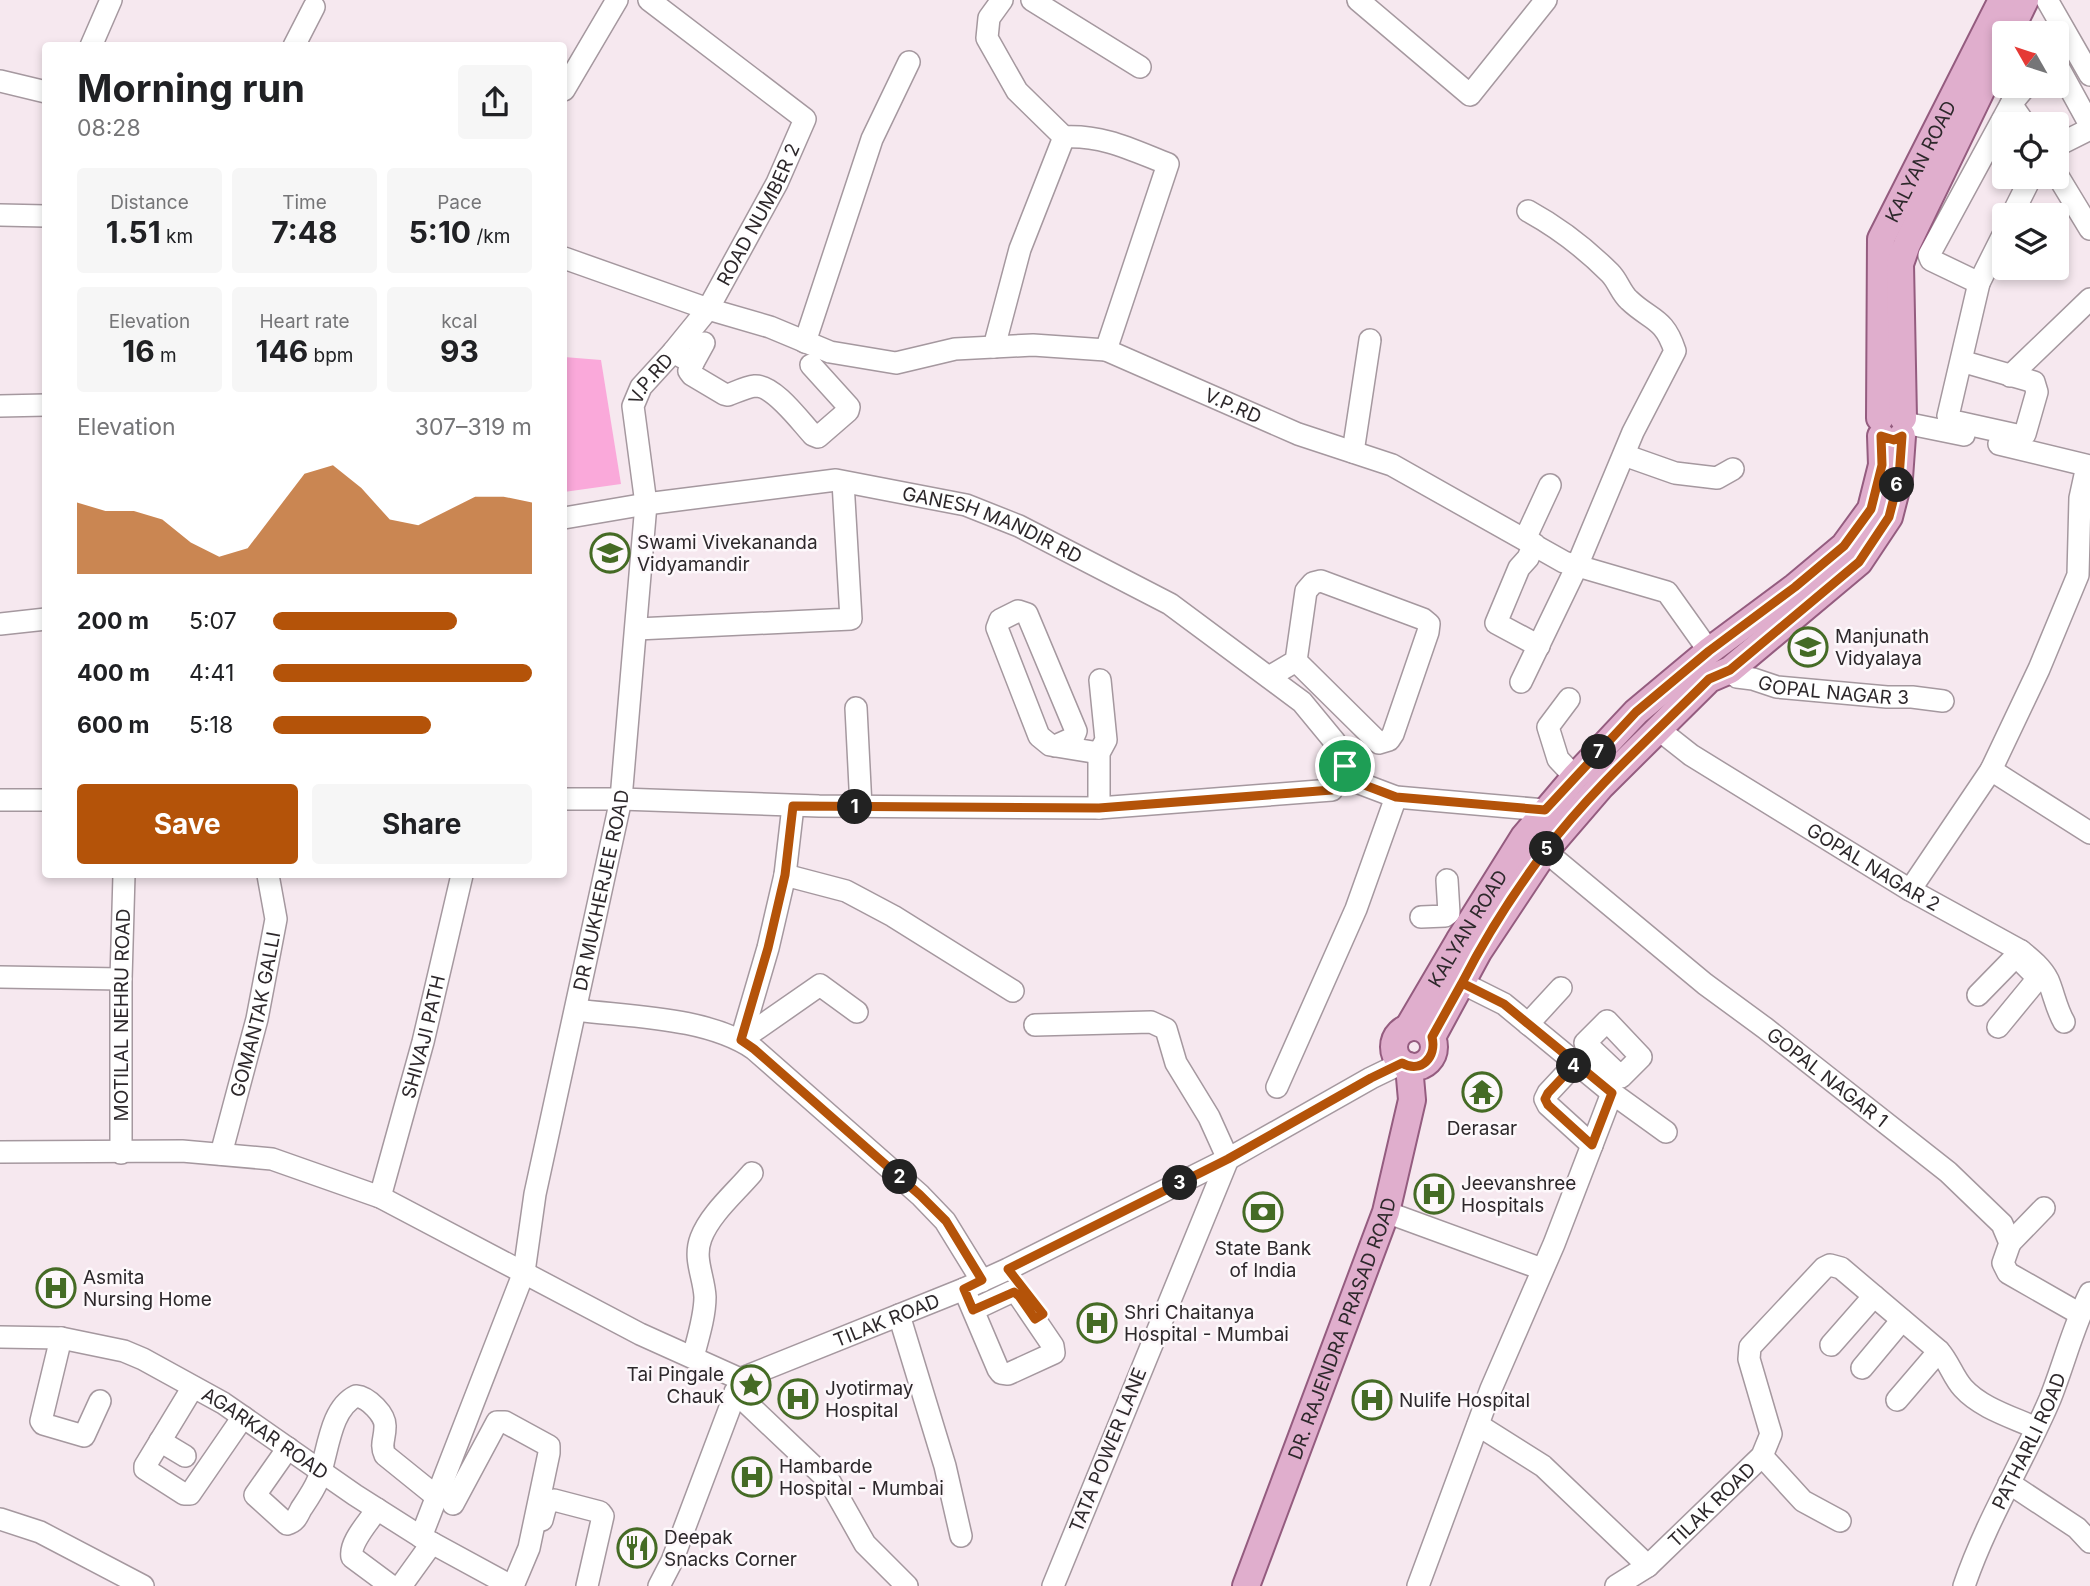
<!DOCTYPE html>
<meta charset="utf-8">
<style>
body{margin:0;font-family:Inter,sans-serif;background:#f6f6f6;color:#202124;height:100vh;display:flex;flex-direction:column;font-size:26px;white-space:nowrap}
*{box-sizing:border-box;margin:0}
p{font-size:23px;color:#757577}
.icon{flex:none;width:38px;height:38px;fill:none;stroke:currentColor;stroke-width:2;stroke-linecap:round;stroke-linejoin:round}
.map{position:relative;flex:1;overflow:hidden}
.side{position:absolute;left:42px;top:42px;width:525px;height:836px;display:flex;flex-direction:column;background:#fff;border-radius:7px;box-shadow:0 4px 10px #0003}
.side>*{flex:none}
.needle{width:46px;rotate:309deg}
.fabs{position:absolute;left:1992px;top:21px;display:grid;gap:14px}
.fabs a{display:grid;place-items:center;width:77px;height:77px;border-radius:7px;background:#fff;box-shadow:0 4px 10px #0003;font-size:35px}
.pin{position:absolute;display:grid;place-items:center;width:60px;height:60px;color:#fff;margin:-30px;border:4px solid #fff;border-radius:50%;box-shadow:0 2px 7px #0007}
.km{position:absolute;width:35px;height:35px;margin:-18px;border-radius:50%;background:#222;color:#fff;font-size:19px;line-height:35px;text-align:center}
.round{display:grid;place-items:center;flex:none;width:74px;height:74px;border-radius:7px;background:#f6f6f6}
.headline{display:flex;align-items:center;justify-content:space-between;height:119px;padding:0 35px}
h1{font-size:38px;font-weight:700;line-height:52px}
.figures{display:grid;grid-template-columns:repeat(3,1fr);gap:10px;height:119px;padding:7px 35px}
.figures div{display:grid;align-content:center;border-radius:7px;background:#f6f6f6;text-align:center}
.figures b{font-size:30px;font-weight:700}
.figures small{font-size:19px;font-weight:400}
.figures p{font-size:19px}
.chart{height:196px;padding:14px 35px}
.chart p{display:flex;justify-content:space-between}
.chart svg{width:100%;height:126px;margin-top:7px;fill:#b45309;opacity:.7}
.action{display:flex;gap:14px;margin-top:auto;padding:14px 35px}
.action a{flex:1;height:80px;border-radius:7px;background:#b45309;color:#fff;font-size:28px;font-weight:700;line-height:80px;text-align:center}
.action a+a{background:#f6f6f6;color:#202124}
ul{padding:0 35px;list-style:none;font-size:23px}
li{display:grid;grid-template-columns:112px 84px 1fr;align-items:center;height:52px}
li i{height:18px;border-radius:9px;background:#b45309}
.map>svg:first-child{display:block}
</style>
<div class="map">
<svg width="2090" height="1586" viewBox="0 0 2090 1586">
<rect width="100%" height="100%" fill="#f6e8ef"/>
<polygon fill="#faa9da" points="564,357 601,360 621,484 564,492"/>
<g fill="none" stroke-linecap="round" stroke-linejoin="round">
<g stroke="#a5989f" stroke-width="24">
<g id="minor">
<polyline points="1032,0 1140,67"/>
<polyline points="1358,0 1470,95 1546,0"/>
<polyline points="2047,0 2090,75"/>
<polyline points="91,46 111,0"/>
<polyline points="294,46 314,7"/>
<polyline points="2056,63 2090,125"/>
<polyline points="0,81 46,92"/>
<polyline points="564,90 617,0"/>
<polyline points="2011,104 2025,124"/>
<path d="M1064 137C1104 135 1132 150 1168 164L1106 350"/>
<polyline points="2056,146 2088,130 2090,127"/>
<polyline points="2056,173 2090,229"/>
<polyline points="0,215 46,216"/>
<polyline points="2012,215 2031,177"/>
<path id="s1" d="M564 258 708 309 770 327 830 352 896 363 955 349 1033 345 1106 350 1298 434 1392 465 1564 562 1667 592 1709 651"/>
<polyline points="1979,283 1931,260 1929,255 2011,104 2026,86"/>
<polyline points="805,342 872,139 909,62"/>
<polyline points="994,347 1020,249 1064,137 1017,91 987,38 989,18 1002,0"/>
<path d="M673 352 693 363 689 371 692 375 724 394 728 395C736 392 746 387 755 386 774 385 800 421 813 435L818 437 848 411 849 407 811 365"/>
<polyline points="1961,361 2034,382 2037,392 2025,434 2021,436 1953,421 1948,416 1979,283 2004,233"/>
<polyline points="693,363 704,343"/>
<polyline points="2010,376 2090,299"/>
<polyline points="0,406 46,405"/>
<polyline points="1905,423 1964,435"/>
<polyline points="1999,444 2090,466"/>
<polyline points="1353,452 1370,340"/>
<polyline points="1624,455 1675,473 1717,478 1733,469"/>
<path id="s2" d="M564 518 646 504 836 480 966 505 1019 526 1170 604 1302 702 1335 742 1345 766"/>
<polyline points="1525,539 1550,485"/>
<polyline points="1534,544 1528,558 1519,568 1496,623 1539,646"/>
<polyline points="0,624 46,619"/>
<polyline points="637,629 851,619 843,482"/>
<path id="s3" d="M1730 670 1737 677 1753 679 1777 687 1887 697H1912L1943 701"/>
<polyline points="1269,677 1296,661 1306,591 1313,583 1321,581 1423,619 1429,624 1428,632 1393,734 1389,740 1379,743 1296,661"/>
<path d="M1521 682 1577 566 1633 432 1675 351C1664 317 1651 321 1629 300 1621 293 1618 281 1610 273 1585 248 1559 228 1528 211"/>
<polyline points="1569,699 1548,727 1558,759 1575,777"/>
<polyline points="856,708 861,807"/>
<path id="s4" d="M1658 729 1691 755 1910 890 2021 951C2031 959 2042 968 2048 980 2054 994 2056 1008 2064 1022"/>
<polyline points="1055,746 1073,738 1076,731 1027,614 1018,611 1000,620 997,628 1039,736 1050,745 1099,753"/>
<polyline points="1991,770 2090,833"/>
<polyline points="1359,783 1396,797 1545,810"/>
<polyline points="564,799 621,799 819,806 1099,808 1332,790"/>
<polyline points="0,800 46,800"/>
<polyline points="1099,808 1099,753 1106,740 1100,680"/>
<path id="s5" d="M1545 851 1705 984 1765 1028 1948 1172 2002 1224 2010 1243 2003 1263 2008 1273 2080 1314"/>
<polyline points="785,875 846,891 893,916 1013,991"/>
<polyline points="1910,890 1991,770 2039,669 2078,575 2080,498 2087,466"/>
<polyline points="1421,917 1445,916 1449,913 1447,880"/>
<polyline points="0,977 121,979"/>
<polyline points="1462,983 1504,1004 1612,1093 1666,1132"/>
<polyline points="1978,995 2021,951"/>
<path d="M576 1010C631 1017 707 1017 754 1049L920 1195 945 1221 982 1281"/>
<polygon points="1607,1021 1641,1057 1621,1077 1585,1043"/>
<polyline points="1528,1024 1561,988"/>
<polyline points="1035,1025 1151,1022 1166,1029 1176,1063 1209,1117 1228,1159 1053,1586"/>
<polyline points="1998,1027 2035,982 2037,977 2024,964"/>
<polyline points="741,1040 768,948 785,875 793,806"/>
<polyline points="741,1040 820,985 857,1012"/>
<polyline points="1576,1063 1548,1093 1545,1099 1548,1105 1592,1145"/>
<polyline points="1277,1087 1356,909 1396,797"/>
<polyline points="0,1152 182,1151 272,1159 380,1197 640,1334 740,1379"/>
<path id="s6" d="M121 1153V979L124 875"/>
<path id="s7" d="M221 1154 257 1019 276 919 268 875"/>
<path id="s8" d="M380 1197 423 1042 462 875"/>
<polyline points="1386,1212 1542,1269"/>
<polyline points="2010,1243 2044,1208"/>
<polyline points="964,1289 998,1369 1001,1373 1008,1374 1054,1353 1053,1346 1017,1293 1011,1292 973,1310"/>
<polyline points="899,1315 945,1466 961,1536"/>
<path id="s9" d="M0 1337 61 1338 124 1351 143 1359 223 1403 355 1495 421 1537 511 1586"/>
<polyline points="61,1338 41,1421 43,1424 84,1436 100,1401"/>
<polyline points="1831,1345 1874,1296"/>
<path d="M693 1357C698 1338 705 1316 705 1297 704 1276 693 1259 701 1238 710 1214 735 1193 752 1173"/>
<polyline points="1862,1368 1902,1320"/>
<path id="s10" d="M740 1379 964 1289 1008 1269 1228 1159 1371 1078 1402 1063"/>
<polyline points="193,1387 145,1466 145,1469 184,1494 190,1494 243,1417"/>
<polyline points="735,1392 830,1482 865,1544 907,1586"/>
<polyline points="1897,1400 1939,1351"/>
<polyline points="1478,1425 1543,1466 1648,1566"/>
<polyline points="160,1441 185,1456"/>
<path d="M288 1448 255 1495 287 1524C295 1522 297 1517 301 1509 307 1500 314 1490 318 1480 328 1455 329 1409 356 1396 368 1397 386 1415 385 1427 385 1439 380 1444 385 1455L437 1497"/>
<polyline points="1762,1456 1803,1501 1840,1521"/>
<polyline points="2009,1483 2077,1528 2090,1542"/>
<polyline points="453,1504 497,1422 505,1422 549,1446 549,1453 529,1548 513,1586"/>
<path d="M377 1509C369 1522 349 1542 352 1557L391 1586"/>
<polyline points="0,1519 40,1532 143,1586"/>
<polyline points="542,1520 546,1505 554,1500 600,1512 603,1516 587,1586"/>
<path id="s11" d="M421 1537 524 1272 535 1194 621 799 646 504 633 406 641 387 673 352 708 309 777 183 805 119 649 0"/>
<polyline points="401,1586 432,1543"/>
<polyline points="659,1586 672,1561 740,1381"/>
<polyline points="1418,1586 1491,1389 1554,1244 1612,1093"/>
<path id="s12" d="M1616 1586 1648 1566 1762 1456 1771 1434 1749 1359 1750 1347 1824 1268 1830 1265 1841 1268 1939 1351C1949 1362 1953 1377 1963 1388 1981 1408 2012 1417 2036 1428"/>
<path id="s13" d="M1964 1586C1986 1521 2023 1462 2050 1399 2064 1364 2073 1327 2090 1293"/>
</g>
</g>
<g stroke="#945c7f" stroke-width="30">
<g id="major">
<polyline points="2009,33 2025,0"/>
<path id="s14" d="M1880 418 1881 239 2002 0"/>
<polyline points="1903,418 1900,264 1907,244 2004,43"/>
<circle cx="1414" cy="1047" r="20"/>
<path id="s15" d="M1408 1028 1459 941 1524 837 1575 777 1636 712 1709 651 1795 587 1844 546 1871 509 1882 465 1881 436"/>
<polyline points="1432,1037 1478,952 1545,851 1601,786 1709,679 1730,670 1859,562 1889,517 1899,478 1902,436"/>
<path id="s16" d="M1246 1586 1386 1212 1412 1100 1409 1066"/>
</g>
</g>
<use href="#minor" stroke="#fff" stroke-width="21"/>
<use href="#major" stroke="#e0aecd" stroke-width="26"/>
</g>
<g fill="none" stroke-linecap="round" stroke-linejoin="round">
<g stroke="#fff" stroke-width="14">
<path id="route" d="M1345 766C1331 767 1326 778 1332 790L1099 808 793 806 785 875 768 948 741 1040 754 1049 920 1195 946 1221 982 1280 964 1289 973 1310 1014 1292 1019 1296 1035 1319 1043 1314 1008 1269 1228 1159 1371 1078 1402 1063C1421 1074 1437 1057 1432 1037L1462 983 1504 1004 1576 1063 1548 1093 1545 1099 1548 1105 1592 1145 1612 1093 1504 1004 1462 983C1485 938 1515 891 1545 851 1593 788 1653 735 1709 679L1730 670 1859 562 1889 517 1899 478 1902 436 1894 440 1881 436 1882 465 1871 509 1844 546 1795 587 1709 651 1636 712 1545 810 1396 797 1359 783C1359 774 1355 768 1345 766"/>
</g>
<use href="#route" stroke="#b45309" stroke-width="9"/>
</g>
<defs>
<g id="school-ring" transform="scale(2.0125)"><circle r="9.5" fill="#fdf8fb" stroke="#456b25" stroke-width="1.5"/><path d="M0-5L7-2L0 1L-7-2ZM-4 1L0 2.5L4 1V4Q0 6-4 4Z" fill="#456b25"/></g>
<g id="temple-ring" transform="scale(2.0125)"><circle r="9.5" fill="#fdf8fb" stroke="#456b25" stroke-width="1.5"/><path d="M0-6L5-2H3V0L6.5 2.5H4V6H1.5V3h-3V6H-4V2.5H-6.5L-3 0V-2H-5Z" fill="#456b25"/></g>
<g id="hospital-ring" transform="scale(2.0125)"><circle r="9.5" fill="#fdf8fb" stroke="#456b25" stroke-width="1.5"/><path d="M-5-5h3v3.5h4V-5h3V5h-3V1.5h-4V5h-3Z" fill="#456b25"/></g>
<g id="bank-ring" transform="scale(2.0125)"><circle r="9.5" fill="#fdf8fb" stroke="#456b25" stroke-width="1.5"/><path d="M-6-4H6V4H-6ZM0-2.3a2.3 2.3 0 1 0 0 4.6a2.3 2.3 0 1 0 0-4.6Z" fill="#456b25"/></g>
<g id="sight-ring" transform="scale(2.0125)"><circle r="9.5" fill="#fdf8fb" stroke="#456b25" stroke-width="1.5"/><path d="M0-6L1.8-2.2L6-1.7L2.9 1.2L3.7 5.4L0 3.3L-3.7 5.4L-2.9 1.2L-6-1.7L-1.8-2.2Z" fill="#456b25"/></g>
<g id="restaurant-ring" transform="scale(2.0125)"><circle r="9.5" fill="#fdf8fb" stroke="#456b25" stroke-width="1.5"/><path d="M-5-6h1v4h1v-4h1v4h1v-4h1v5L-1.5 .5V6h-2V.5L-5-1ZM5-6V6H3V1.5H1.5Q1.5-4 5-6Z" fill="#456b25"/></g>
</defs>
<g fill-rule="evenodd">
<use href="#school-ring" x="610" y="553"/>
<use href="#school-ring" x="1808" y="647"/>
<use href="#temple-ring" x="1482" y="1092"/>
<use href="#hospital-ring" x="1434" y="1194"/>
<use href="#bank-ring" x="1263" y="1212"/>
<use href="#hospital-ring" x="56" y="1288"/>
<use href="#hospital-ring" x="1097" y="1323"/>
<use href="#sight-ring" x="751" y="1385"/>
<use href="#hospital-ring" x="798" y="1399"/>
<use href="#hospital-ring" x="1372" y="1400"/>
<use href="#hospital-ring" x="752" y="1477"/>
<use href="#restaurant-ring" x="637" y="1548"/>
</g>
<g text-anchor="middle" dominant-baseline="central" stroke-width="5" stroke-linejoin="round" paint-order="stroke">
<g font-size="19" fill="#2d282b" stroke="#fdf8fb">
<text stroke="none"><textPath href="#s14" startOffset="266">KALYAN ROAD</textPath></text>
<text stroke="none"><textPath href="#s11" startOffset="1393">ROAD NUMBER 2</textPath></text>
<text stroke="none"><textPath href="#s11" startOffset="1195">V.P.RD</textPath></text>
<text stroke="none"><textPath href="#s1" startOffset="700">V.P.RD</textPath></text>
<text stroke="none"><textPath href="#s2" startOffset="438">GANESH MANDIR RD</textPath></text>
<text stroke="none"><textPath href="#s3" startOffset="108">GOPAL NAGAR 3</textPath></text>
<text stroke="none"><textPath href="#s4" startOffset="256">GOPAL NAGAR 2</textPath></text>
<text stroke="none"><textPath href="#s11" startOffset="674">DR MUKHERJEE ROAD</textPath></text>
<text stroke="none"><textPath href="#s15" startOffset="116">KALYAN ROAD</textPath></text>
<text stroke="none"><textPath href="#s6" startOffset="138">MOTILAL NEHRU ROAD</textPath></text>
<text stroke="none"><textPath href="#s7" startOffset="144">GOMANTAK GALLI</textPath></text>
<text stroke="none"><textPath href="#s8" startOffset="166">SHIVAJI PATH</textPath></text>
<text stroke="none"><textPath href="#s5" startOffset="362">GOPAL NAGAR 1</textPath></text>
<text stroke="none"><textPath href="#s10" startOffset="158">TILAK ROAD</textPath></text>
<text stroke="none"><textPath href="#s16" startOffset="275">DR. RAJENDRA PRASAD ROAD</textPath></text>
<text stroke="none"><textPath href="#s9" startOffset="289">AGARKAR ROAD</textPath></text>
<text stroke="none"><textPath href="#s13" startOffset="159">PATHARLI ROAD</textPath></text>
<text transform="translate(1108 1450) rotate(-68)">TATA POWER LANE</text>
<text stroke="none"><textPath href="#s12" startOffset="126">TILAK ROAD</textPath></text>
</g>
<g font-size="19" fill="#2d282b" stroke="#fdf8fb" text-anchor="start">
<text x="637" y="542">Swami Vivekananda<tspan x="637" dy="22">Vidyamandir</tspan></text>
<text x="1835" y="636">Manjunath<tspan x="1835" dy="22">Vidyalaya</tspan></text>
<text x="1482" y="1128" text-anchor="middle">Derasar</text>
<text x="1461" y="1183">Jeevanshree<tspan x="1461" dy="22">Hospitals</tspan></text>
<text x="1263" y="1248" text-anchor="middle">State Bank<tspan x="1263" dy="22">of India</tspan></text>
<text x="83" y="1277">Asmita<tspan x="83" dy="22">Nursing Home</tspan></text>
<text x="1124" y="1312">Shri Chaitanya<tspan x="1124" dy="22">Hospital - Mumbai</tspan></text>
<text x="724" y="1374" text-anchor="end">Tai Pingale<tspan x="724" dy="22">Chauk</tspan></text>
<text x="825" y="1388">Jyotirmay<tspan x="825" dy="22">Hospital</tspan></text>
<text x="1399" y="1400">Nulife Hospital</text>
<text x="779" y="1466">Hambarde<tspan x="779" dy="22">Hospital - Mumbai</tspan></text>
<text x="664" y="1537">Deepak<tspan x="664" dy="22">Snacks Corner</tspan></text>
</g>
</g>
</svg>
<div class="fabs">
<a><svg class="needle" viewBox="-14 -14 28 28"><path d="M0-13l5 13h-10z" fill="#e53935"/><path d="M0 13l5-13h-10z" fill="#757577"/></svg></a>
<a><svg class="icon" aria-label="locate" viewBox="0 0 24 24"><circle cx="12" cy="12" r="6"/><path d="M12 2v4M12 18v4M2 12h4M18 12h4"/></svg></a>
<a><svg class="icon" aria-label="layers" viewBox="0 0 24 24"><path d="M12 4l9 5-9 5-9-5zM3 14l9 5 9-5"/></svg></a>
</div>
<div class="pin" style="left:1345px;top:766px;background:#1e9e55"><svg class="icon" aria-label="arrive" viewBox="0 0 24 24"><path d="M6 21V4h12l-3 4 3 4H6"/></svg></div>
<b class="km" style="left:855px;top:807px">1</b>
<b class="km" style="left:900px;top:1177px">2</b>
<b class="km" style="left:1180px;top:1183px">3</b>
<b class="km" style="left:1574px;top:1066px">4</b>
<b class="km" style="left:1547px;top:849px">5</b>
<b class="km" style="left:1897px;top:485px">6</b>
<b class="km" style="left:1599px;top:752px">7</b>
<section class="side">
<div class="headline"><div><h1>Morning run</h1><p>08:28</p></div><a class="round"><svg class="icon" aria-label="share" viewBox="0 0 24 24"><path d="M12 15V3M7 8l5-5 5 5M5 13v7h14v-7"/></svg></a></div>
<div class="figures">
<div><p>Distance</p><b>1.51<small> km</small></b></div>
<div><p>Time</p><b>7:48</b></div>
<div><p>Pace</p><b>5:10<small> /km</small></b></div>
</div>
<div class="figures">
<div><p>Elevation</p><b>16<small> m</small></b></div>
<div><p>Heart rate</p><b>146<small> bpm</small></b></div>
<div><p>kcal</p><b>93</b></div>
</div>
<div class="chart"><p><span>Elevation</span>307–319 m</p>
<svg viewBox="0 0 160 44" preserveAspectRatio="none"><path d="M0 44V19L10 22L20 22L30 25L40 33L50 38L60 35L70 22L80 9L90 6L100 14L110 25L120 27L130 22L140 17L150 17L160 19V44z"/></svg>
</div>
<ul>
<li><b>200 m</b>5:07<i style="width:71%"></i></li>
<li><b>400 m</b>4:41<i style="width:100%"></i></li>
<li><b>600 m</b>5:18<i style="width:61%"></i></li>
</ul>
<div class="action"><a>Save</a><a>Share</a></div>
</section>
</div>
